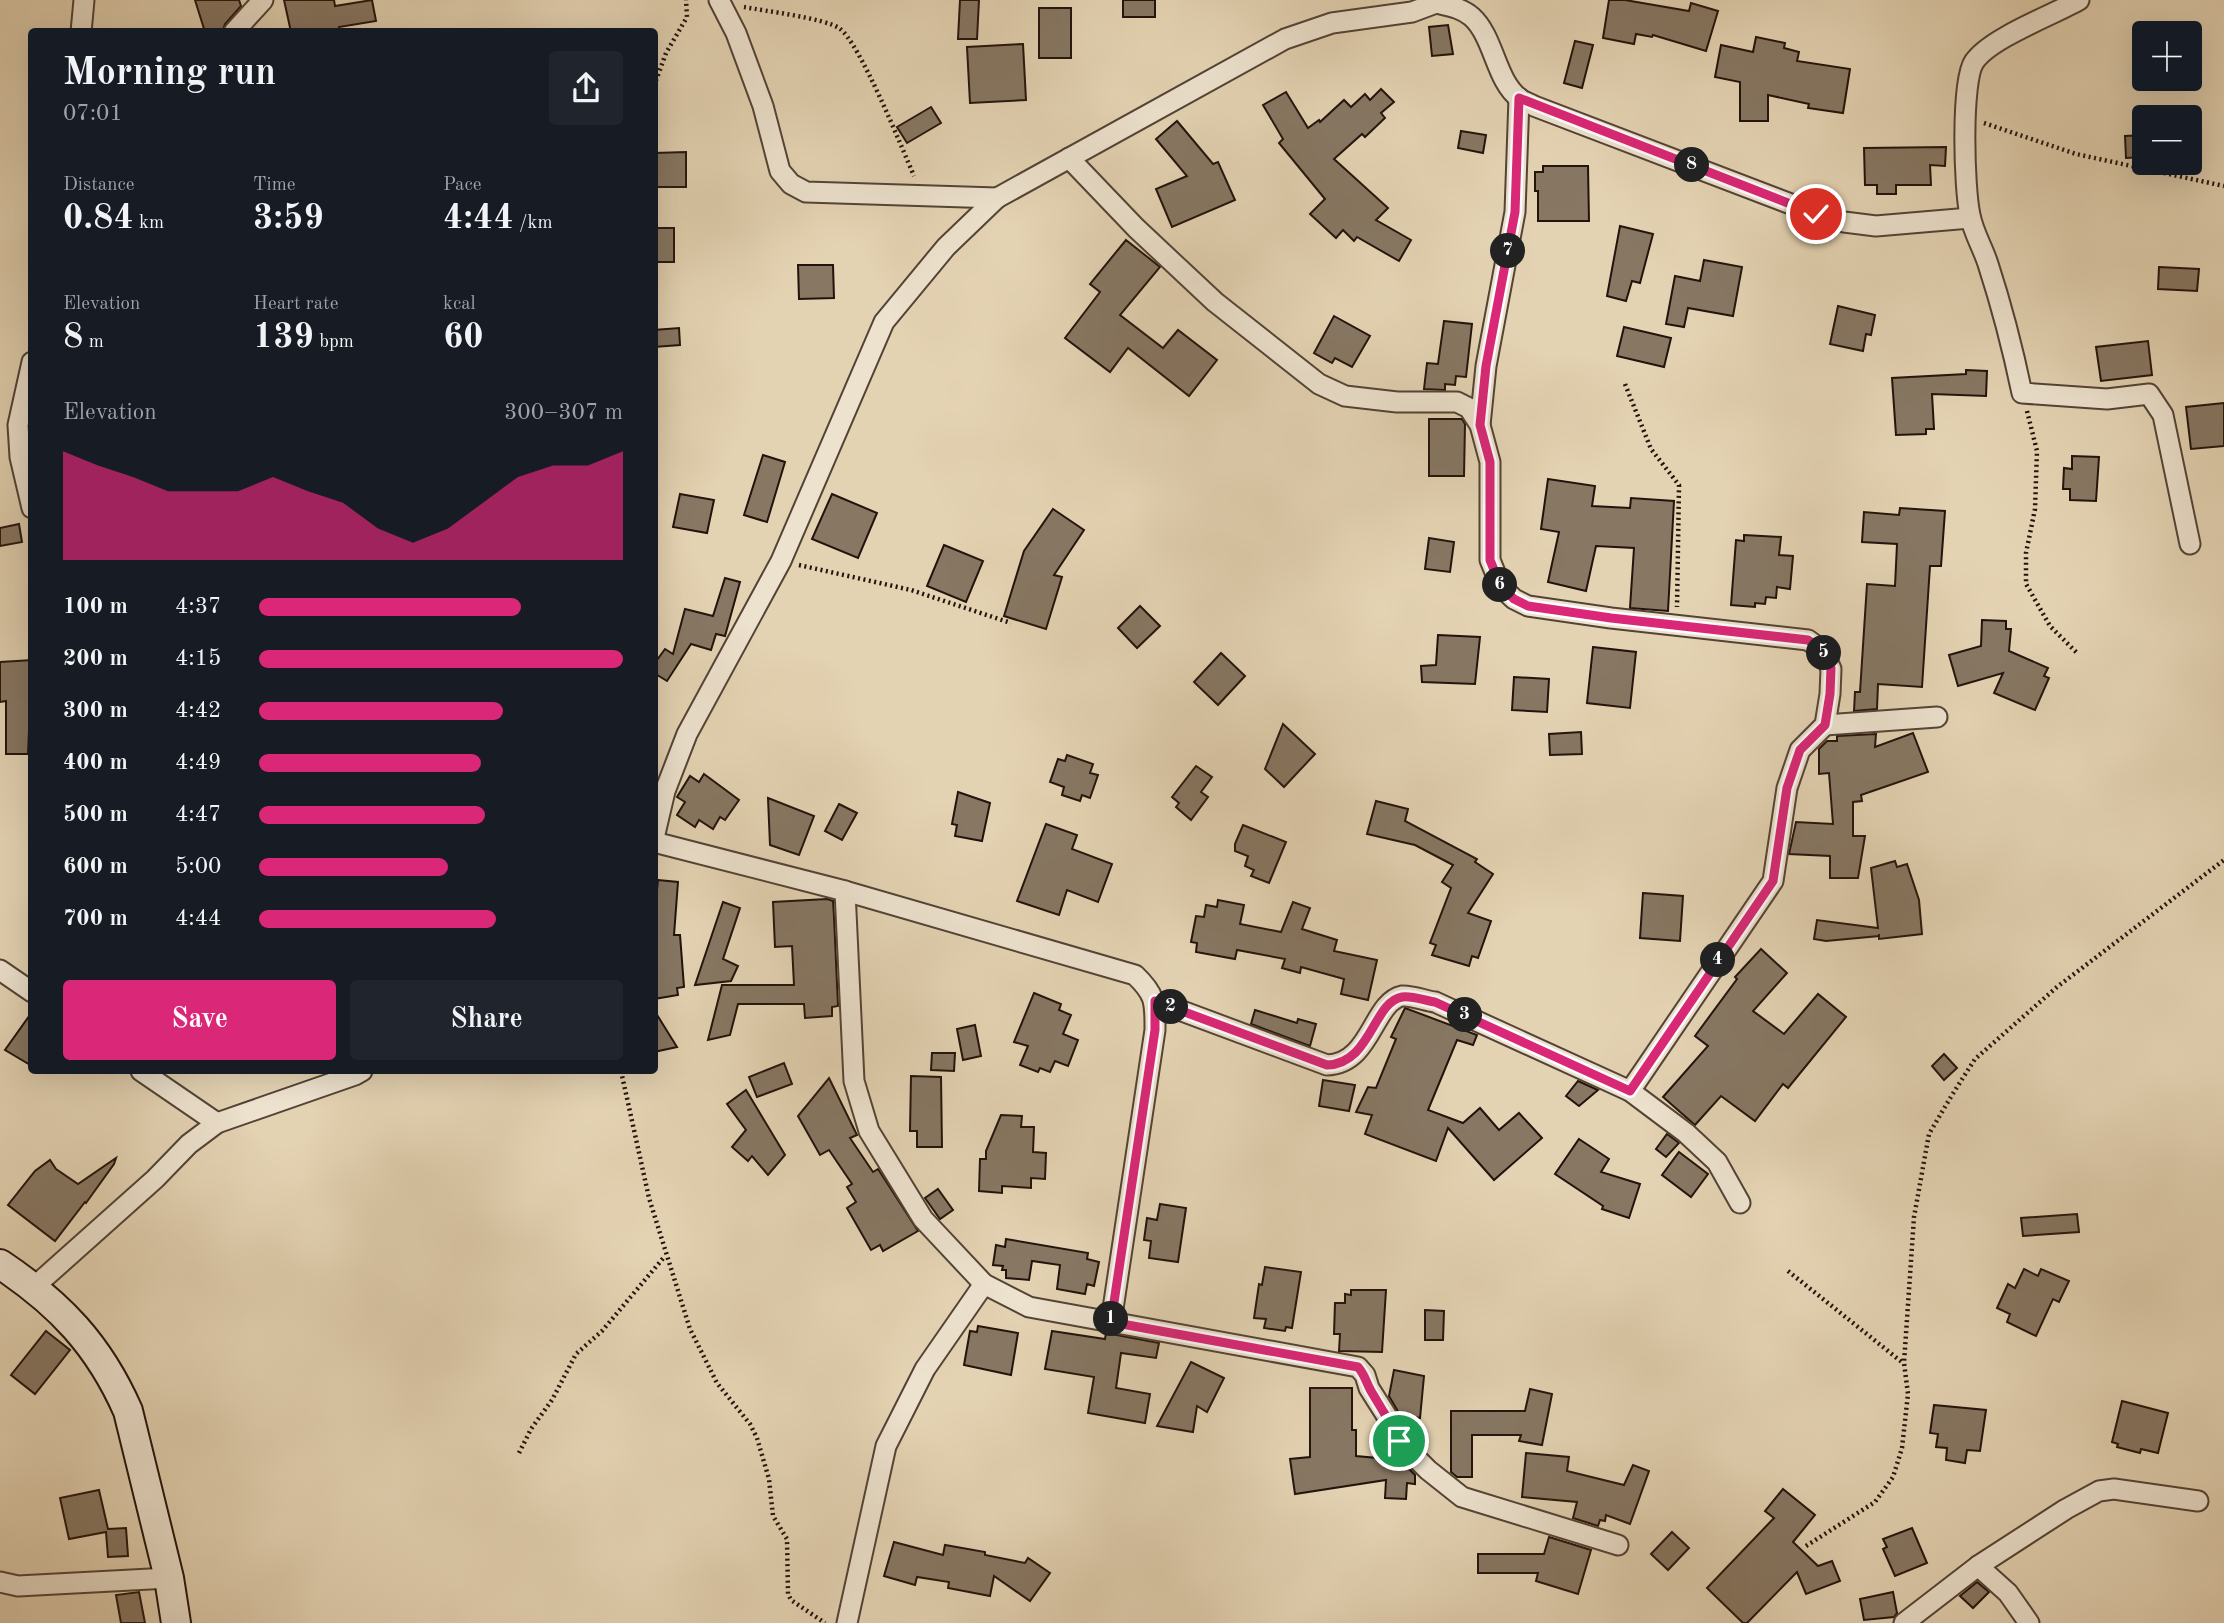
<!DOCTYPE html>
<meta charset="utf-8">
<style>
body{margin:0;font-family:"Old Standard TT",serif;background:#20242c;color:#f1f3f6;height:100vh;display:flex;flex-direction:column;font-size:26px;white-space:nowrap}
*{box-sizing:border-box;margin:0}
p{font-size:23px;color:#9ea1a6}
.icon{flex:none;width:38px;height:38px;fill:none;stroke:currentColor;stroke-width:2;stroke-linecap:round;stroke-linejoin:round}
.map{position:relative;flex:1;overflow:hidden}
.side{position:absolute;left:28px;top:28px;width:630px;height:1046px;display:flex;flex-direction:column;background:#171b24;border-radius:7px;box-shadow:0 7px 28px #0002}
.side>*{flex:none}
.tools{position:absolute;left:2132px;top:21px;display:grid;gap:14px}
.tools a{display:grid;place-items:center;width:70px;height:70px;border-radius:7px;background:#171b24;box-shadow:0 7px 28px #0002;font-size:35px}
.pin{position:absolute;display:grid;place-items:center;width:60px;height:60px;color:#fff;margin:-30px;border:4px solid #fff;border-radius:50%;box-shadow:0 2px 7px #0007}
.km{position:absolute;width:35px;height:35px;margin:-18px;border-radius:50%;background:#222;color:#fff;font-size:19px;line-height:35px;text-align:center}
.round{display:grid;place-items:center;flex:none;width:74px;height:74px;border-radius:7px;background:#20242c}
.overview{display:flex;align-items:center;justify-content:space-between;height:119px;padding:0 35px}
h1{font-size:38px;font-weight:700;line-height:52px}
.metrics{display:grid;grid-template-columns:repeat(3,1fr);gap:10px;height:119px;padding:7px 35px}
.metrics div{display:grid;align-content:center}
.metrics b{font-size:35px;font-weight:700}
.metrics small{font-size:19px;font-weight:400}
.metrics p{font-size:19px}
.chart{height:196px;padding:14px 35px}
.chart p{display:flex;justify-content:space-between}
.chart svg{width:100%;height:126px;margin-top:7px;fill:#db2777;opacity:.7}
.button{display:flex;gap:14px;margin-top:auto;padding:14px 35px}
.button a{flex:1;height:80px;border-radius:7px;background:#db2777;color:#fff;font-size:28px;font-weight:700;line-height:80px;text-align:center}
.button a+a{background:#20242c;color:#f1f3f6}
ul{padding:0 35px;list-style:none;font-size:23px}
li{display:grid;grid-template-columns:112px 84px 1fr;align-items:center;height:52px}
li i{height:18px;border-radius:9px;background:#db2777}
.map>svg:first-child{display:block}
</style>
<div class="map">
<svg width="2224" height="1623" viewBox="0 0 2224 1623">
<rect width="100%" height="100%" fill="#e4d3b3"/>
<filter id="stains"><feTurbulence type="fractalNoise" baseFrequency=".00286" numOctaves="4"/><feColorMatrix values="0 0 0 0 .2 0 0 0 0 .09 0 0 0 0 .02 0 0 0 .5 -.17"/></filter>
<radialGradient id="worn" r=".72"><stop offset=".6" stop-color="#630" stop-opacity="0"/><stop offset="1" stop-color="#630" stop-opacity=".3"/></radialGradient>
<g fill="#877763" stroke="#23130c" stroke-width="2">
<polygon points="195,0 239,0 241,6 225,24 222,32 205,32"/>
<polygon points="284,0 334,0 335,6 372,0 376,21 339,27 340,32 291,32"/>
<polygon points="960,0 979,0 977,39 958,39"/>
<rect x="1123" y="0" width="32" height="17"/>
<polygon points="1609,0 1625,0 1689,11 1691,3 1718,11 1706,51 1653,35 1652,37 1636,34 1634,44 1603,38"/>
<rect x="1039" y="8" width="32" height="50"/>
<polygon points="1448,25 1453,54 1432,56 1429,27"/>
<polygon points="1756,37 1785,43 1784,48 1799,52 1797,61 1850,69 1843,113 1808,108 1809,104 1768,95 1768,121 1740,121 1740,82 1715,77 1721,45 1753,52"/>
<polygon points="1575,41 1593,45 1582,88 1564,83"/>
<polygon points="1023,44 1026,100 970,103 967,47"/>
<polygon points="1381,89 1394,102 1381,113 1385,118 1365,137 1362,134 1334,159 1388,208 1376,220 1411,240 1399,261 1357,237 1354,241 1343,230 1336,238 1310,214 1325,199 1279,143 1283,139 1263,105 1286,92 1308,128 1319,120 1320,122 1344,100 1351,107 1365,94 1370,100"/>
<polygon points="931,107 941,123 907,143 897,127"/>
<polygon points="1177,121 1213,164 1218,162 1235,200 1172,227 1156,189 1187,176 1156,139"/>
<polygon points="1461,131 1486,135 1483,153 1458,148"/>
<polygon points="2144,135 2144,157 2126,158 2125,136"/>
<polygon points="1946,147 1945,166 1930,165 1931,185 1896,185 1896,194 1877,194 1877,185 1865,185 1864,148"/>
<polygon points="686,152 686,187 654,187 654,153"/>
<polygon points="1543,166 1588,166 1589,221 1538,221 1538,191 1535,191 1535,172 1543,172"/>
<polygon points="1620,226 1653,234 1640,283 1632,281 1626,301 1607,296"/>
<rect x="654" y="228" width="20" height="34"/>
<polygon points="1126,240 1160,267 1120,315 1163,348 1178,330 1217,360 1189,396 1128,348 1110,372 1065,338 1100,292 1090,284"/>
<polygon points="1704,260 1742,267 1733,316 1688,308 1684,327 1666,324 1675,276 1700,281"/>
<polygon points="798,265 833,265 834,298 799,299"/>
<polygon points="2159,267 2199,269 2197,291 2158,289"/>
<polygon points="1838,306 1875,315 1871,335 1866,334 1863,351 1830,344"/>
<polygon points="1334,316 1370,336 1352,367 1335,358 1332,363 1314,353"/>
<polygon points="1444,321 1472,324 1466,377 1456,376 1455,385 1445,384 1445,390 1424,389 1427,363 1438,364"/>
<polygon points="1624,327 1671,338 1664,367 1617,356"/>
<polygon points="679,328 680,345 654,347 654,330"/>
<polygon points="2148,341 2152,375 2101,381 2096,347"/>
<polygon points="1966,370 1987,371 1986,396 1932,394 1934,429 1926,429 1926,434 1896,435 1892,378 1966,374"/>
<polygon points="2224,403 2224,446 2191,449 2186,407"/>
<polygon points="1429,419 1462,419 1465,424 1464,476 1429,476"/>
<polygon points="763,455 785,462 767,522 744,515"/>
<polygon points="2072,456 2099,457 2096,501 2070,500 2070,489 2063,489 2064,468 2072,469"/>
<polygon points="1548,479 1595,486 1592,506 1630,508 1631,498 1674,501 1668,611 1630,608 1634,548 1596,546 1586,591 1548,582 1559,532 1541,529"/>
<polygon points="680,494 714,500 707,533 673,527"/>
<polygon points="832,494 877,513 858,558 812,539"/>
<polygon points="1900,508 1945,511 1941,566 1930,566 1922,687 1878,684 1877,709 1854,711 1855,692 1860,692 1867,584 1895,586 1897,544 1862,542 1864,512 1899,515"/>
<polygon points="1053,509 1084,530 1054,575 1062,577 1046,629 1004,616 1024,551"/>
<polygon points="19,524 22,542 0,546 0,528"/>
<polygon points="1744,535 1781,537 1779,555 1793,556 1790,589 1777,587 1776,598 1766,597 1765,604 1755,603 1755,607 1731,605 1736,540 1744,541"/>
<polygon points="1429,538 1454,542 1450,572 1425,569"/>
<polygon points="944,545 983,561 966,602 927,586"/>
<polygon points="725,578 740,582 725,636 716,634 711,650 691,644 667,681 654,673 654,664 665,649 673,654 685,609 713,616"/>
<polygon points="1140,606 1160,626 1137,648 1118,628"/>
<polygon points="1982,620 2006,621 2006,629 2011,629 2009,651 2048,668 2044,676 2049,678 2035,710 1994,693 2003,673 1958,686 1949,655 1981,646"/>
<polygon points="1438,635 1480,637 1475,684 1422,682 1421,666 1436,665"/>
<polygon points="1593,647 1636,652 1630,708 1587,703"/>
<polygon points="1221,653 1245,676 1218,705 1194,682"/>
<polygon points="32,660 28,754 6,754 6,701 0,702 0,662"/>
<polygon points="1514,677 1549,679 1547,712 1512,710"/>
<polygon points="1283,724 1315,754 1284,787 1265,769"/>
<polygon points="1581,732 1582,754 1550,755 1549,734"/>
<polygon points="1913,733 1928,772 1861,795 1862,801 1853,802 1853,836 1865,836 1858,878 1830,878 1830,856 1789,854 1796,822 1833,824 1829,773 1819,774 1819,749 1827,741 1837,741 1837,736 1876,734 1875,747"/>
<polygon points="1067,755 1093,764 1090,773 1098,775 1090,798 1082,795 1080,801 1062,795 1064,787 1050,782 1058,759 1065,761"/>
<polygon points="1196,766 1212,777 1201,792 1208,797 1191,820 1176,807 1179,803 1172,797"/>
<polygon points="704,774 739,800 725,820 720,817 713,829 699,820 695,827 677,815 685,802 677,797 690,776 699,782"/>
<polygon points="958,792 990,803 982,841 955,836 957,825 952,824"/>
<polygon points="768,798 814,816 799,855 770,845"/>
<polygon points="1376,801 1408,809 1405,821 1477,859 1475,862 1493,874 1468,913 1491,921 1478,958 1472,956 1469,966 1432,955 1436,945 1430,943 1451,888 1442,882 1453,865 1415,845 1367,834"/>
<polygon points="839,804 857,813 842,840 825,831"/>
<polygon points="1046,824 1077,835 1072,849 1112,864 1098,902 1067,890 1059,915 1017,901"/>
<polygon points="1243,825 1286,842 1269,883 1251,876 1254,870 1245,866 1248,856 1235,851 1235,844"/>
<polygon points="1895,861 1897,867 1907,864 1919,900 1922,934 1879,939 1879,934 1879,936 1826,941 1814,939 1817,920 1878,928 1871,868"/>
<polygon points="658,880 678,882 674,935 680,935 684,987 677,988 678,995 654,999 654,921"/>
<polygon points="1643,893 1683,896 1680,941 1640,938"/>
<polygon points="827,899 833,901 834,917 838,1006 832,1007 832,1016 805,1018 804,1004 738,1004 730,1035 708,1040 722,985 794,985 792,946 775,947 773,902"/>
<polygon points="1218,900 1244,905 1240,924 1281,932 1293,902 1310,908 1302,929 1337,940 1334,951 1377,960 1368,1000 1341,994 1344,979 1301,967 1300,973 1282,968 1285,959 1237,950 1235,959 1196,952 1197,943 1191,942 1196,916 1204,917 1206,905 1217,907"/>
<polygon points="723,902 740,908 723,959 738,966 731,981 695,985"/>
<polygon points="1761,949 1787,973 1753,1011 1784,1034 1818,994 1846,1017 1788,1088 1783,1084 1755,1121 1721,1096 1695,1125 1663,1097 1708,1046 1695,1036 1737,979 1735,977"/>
<polygon points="1034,993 1061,1004 1059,1010 1071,1015 1063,1034 1078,1040 1068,1066 1055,1061 1050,1072 1040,1068 1038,1072 1020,1065 1028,1046 1014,1042"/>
<polygon points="1405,1008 1477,1035 1473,1045 1457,1040 1428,1110 1463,1123 1480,1108 1499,1130 1519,1113 1542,1138 1494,1180 1448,1128 1436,1161 1365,1134 1372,1115 1356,1112 1368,1087 1376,1088 1396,1039 1391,1037"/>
<polygon points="654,1010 677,1047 654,1052"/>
<polygon points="1255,1010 1297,1023 1298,1019 1316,1024 1310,1046 1251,1024"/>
<polygon points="32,1012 32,1066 5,1050"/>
<polygon points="975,1025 981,1056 963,1060 957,1029"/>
<polygon points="932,1053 955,1053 954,1071 931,1070"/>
<polygon points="1944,1054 1957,1068 1944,1080 1932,1066"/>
<polygon points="784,1063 792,1084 757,1097 749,1077"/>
<polygon points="911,1076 941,1077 942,1147 917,1147 917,1131 910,1131"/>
<polygon points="829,1078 857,1135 850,1138 873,1172 878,1169 918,1231 883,1251 880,1245 871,1250 847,1208 856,1202 847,1187 852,1184 829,1150 820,1155 798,1116"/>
<polygon points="1323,1080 1355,1085 1349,1111 1319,1106"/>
<polygon points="1578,1081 1598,1090 1579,1106 1566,1096"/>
<polygon points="746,1090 785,1155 768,1175 752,1156 748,1161 732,1147 746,1130 727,1104"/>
<polygon points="1001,1115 1022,1116 1021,1127 1034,1127 1033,1152 1046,1153 1045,1179 1031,1178 1031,1188 1002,1186 1002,1193 979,1191 980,1159 986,1159 986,1151"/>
<polygon points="1667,1134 1679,1143 1666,1157 1656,1149"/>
<polygon points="1579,1139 1609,1159 1601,1172 1640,1184 1629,1218 1602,1209 1603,1206 1555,1174"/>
<polygon points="1679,1152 1708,1174 1691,1197 1662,1175"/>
<polygon points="116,1158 114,1164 86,1203 85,1202 55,1241 8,1205 35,1171 50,1160 56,1169 78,1184"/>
<polygon points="938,1189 953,1210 940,1219 925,1198"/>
<polygon points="1160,1204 1186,1208 1178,1262 1149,1258 1151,1241 1144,1240 1147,1218 1157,1220"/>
<polygon points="2077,1214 2079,1232 2023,1236 2021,1218"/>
<polygon points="1006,1239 1088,1253 1087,1259 1099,1262 1094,1286 1087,1284 1085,1294 1057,1289 1060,1265 1032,1261 1029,1280 1006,1278 1006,1270 1002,1270 1003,1266 993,1265 996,1245 1005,1247"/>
<polygon points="1265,1267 1301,1272 1292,1328 1286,1327 1285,1331 1264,1328 1266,1319 1254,1318 1259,1284 1262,1285"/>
<polygon points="2024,1269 2038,1276 2041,1269 2069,1281 2059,1302 2053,1299 2036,1336 2007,1322 2010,1314 1997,1308 2008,1284 2015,1288"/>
<polygon points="1351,1290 1386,1290 1382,1352 1339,1351 1340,1334 1334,1334 1335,1303 1345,1303 1345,1294 1351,1295"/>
<polygon points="1425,1310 1444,1311 1443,1340 1425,1340"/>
<polygon points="978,1326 1018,1333 1011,1375 964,1365 970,1331 977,1332"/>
<polygon points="46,1331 70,1350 35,1394 11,1375"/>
<polygon points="1052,1331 1105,1339 1106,1333 1159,1343 1156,1358 1121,1353 1116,1388 1150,1394 1145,1423 1088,1413 1094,1377 1045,1369"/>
<polygon points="1191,1362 1224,1378 1207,1412 1197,1406 1193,1432 1157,1426"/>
<polygon points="1394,1370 1424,1376 1420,1418 1400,1415 1389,1396"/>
<polygon points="1310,1388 1352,1388 1352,1430 1356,1430 1356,1456 1400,1460 1415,1475 1415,1484 1407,1483 1406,1499 1385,1498 1386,1480 1295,1494 1290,1459 1310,1457"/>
<polygon points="1530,1389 1552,1394 1542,1445 1519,1441 1521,1435 1472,1435 1472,1477 1457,1477 1451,1472 1451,1411 1525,1411"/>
<polygon points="2122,1401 2168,1413 2158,1453 2141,1449 2140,1453 2117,1447 2118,1444 2112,1442"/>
<polygon points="1934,1405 1986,1410 1980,1451 1967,1450 1965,1463 1946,1460 1947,1448 1936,1447 1938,1434 1930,1433"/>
<polygon points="1526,1453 1569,1457 1567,1471 1624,1485 1633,1465 1649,1471 1630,1524 1606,1515 1605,1521 1600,1520 1598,1526 1573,1518 1577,1502 1522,1497"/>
<polygon points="1783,1489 1815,1515 1793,1542 1818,1566 1832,1561 1840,1581 1806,1594 1797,1572 1747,1623 1743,1623 1707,1588 1774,1518 1765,1511"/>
<polygon points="99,1490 108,1529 126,1528 128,1556 108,1557 106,1532 69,1539 60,1498"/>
<polygon points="1912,1528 1927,1563 1895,1576 1883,1549 1887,1547 1883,1539"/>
<polygon points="1672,1532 1689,1548 1668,1570 1651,1554"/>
<polygon points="1549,1537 1591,1550 1578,1594 1536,1581 1538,1573 1478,1573 1478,1554 1544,1554"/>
<polygon points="894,1542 943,1555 945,1545 985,1552 985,1555 1025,1563 1028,1558 1050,1573 1030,1601 994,1576 990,1596 948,1588 949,1582 917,1577 915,1585 884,1576"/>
<polygon points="1977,1582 1989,1592 1973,1608 1960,1596"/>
<polygon points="139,1592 145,1623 121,1623 116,1595"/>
<polygon points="1893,1592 1897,1613 1894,1617 1864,1620 1860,1599"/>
</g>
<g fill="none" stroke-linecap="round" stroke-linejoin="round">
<g stroke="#534336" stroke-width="23">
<g id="street">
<polyline points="719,0 736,33 763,106 780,171 791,184 806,192 997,198"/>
<path d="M2079 0C2053 15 1990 38 1974 62 1961 82 1964 188 1970 215 1973 232 1983 248 1988 264 2002 307 2013 350 2022 393L2107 399 2149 394 2163 415 2190 544"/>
<path d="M1436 3C1449 6 1462 8 1472 17 1494 37 1496 81 1519 98 1523 102 1530 103 1534 106L1817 214 1844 222 1876 226 1970 218"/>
<polyline points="81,32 84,0"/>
<polyline points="234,32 263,0"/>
<polyline points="1069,158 1136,228 1215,302 1319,384 1345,396 1397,402 1457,402 1469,408 1480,425 1490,462 1490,560 1501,587 1514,599 1528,606 1611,618 1808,640 1823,651 1831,669 1830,694 1825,725 1800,750 1787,788 1773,881 1630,1091"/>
<polyline points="32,362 18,425 20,457 32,508"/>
<polyline points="1480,425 1486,366 1515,212 1519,98"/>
<polyline points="1825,725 1937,717"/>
<polyline points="654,838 665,791 687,734 781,561 884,322 946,247 997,198 1285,39 1332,23 1412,12 1436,3 1437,0"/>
<path d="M654 842 845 891 1135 975C1156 995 1155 1003 1155 1030L1111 1322"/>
<polyline points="845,891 854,1081 869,1131 923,1219 984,1284 1029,1307 1358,1367 1365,1375 1369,1388 1388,1418 1399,1441 1428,1470 1462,1497 1618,1545"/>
<polyline points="0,970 32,992"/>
<path d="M1155 1001 1327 1065C1371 1064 1373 1002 1402 996 1411 995 1426 1001 1435 1002L1630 1091 1686 1133 1717 1162 1740 1203"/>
<polyline points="141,1071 217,1123"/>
<polyline points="34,1287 155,1179 189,1144 217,1123 355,1075 362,1071"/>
<polyline points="1978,1566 2008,1593 2029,1623"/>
<polyline points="0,1582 18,1586 169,1578"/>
<polyline points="847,1623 886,1446 925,1369 984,1284"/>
<polyline points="1904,1623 1978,1566 2066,1509 2099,1491 2114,1489 2198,1501"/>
</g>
</g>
<g stroke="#23130c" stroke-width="32">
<path id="secondary" d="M0 1264C60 1304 99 1345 128 1411L169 1578 176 1623"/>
</g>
<g stroke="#23130c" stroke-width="4.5" stroke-dasharray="2 3.5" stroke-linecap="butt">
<path d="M744 7C765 11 823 18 839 28 859 41 902 148 914 176"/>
<polyline points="654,86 666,53 687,17 686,0"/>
<polyline points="1984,123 2076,154 2224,186"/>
<polyline points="1625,384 1651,449 1679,485 1677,607"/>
<polyline points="2027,411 2037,451 2035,509 2026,553 2026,584 2050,626 2077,653"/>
<polyline points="799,565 911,590 1011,623"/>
<polyline points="621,1071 649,1198 690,1329 717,1383 750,1424 757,1438 769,1479 773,1516 787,1539 788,1594 791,1600 825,1623"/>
<polyline points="1788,1271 1903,1363"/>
<polyline points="519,1453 531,1429 552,1400 576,1354 602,1331 665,1256"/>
<polyline points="1806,1546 1875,1502 1893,1477 1902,1448 1908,1394 1904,1363 1914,1217 1929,1134 1952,1095 1975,1059 2057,987 2224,860"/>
</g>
<use href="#street" stroke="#ede2ce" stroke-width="19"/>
<use href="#secondary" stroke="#ede2ce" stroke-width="28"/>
</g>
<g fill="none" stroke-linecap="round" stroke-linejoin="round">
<g stroke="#fff" stroke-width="14">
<path id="route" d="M1399 1441C1391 1423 1381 1408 1371 1391 1366 1382 1365 1375 1358 1367L1111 1322 1155 1030V1001L1327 1065C1371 1064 1373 1002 1402 997 1411 995 1426 1001 1435 1002L1630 1091 1773 881 1787 788 1800 750 1825 725 1830 694 1831 668 1823 650 1808 640 1611 618 1528 606 1514 599 1501 587 1490 560V462L1480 425 1486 366 1515 212 1519 98 1816 214"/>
</g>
<use href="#route" stroke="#db2777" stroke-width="9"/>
</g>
<rect width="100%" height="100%" filter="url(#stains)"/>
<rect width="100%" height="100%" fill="url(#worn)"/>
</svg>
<div class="tools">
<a>+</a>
<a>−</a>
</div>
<div class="pin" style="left:1399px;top:1441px;background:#1e9e55"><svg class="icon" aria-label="arrive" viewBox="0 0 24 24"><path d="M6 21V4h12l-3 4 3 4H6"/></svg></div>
<div class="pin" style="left:1816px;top:214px;background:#d93025"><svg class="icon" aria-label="check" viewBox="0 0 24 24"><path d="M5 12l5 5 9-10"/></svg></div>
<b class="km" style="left:1111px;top:1319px">1</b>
<b class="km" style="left:1171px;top:1007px">2</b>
<b class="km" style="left:1465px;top:1015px">3</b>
<b class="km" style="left:1718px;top:960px">4</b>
<b class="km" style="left:1824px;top:653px">5</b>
<b class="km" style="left:1500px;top:585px">6</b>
<b class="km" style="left:1508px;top:251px">7</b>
<b class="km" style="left:1692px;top:165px">8</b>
<section class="side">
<div class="overview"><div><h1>Morning run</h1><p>07:01</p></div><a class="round"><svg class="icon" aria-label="share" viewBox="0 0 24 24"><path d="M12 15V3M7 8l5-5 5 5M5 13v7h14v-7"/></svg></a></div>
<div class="metrics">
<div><p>Distance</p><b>0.84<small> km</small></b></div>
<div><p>Time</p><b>3:59</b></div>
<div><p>Pace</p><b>4:44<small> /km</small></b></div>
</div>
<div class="metrics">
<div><p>Elevation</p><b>8<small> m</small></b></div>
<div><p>Heart rate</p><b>139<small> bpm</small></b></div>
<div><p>kcal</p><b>60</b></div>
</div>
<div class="chart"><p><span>Elevation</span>300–307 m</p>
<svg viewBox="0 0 160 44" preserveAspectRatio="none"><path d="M0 44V6L10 11L20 15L30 20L40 20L50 20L60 15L70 20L80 24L90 33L100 38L110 33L120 24L130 15L140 11L150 11L160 6V44z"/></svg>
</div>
<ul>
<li><b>100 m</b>4:37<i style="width:72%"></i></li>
<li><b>200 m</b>4:15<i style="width:100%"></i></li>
<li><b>300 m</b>4:42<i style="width:67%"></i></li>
<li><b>400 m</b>4:49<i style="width:61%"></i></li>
<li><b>500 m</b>4:47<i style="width:62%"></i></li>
<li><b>600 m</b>5:00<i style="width:52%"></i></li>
<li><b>700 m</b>4:44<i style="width:65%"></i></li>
</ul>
<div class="button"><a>Save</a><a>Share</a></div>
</section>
</div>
